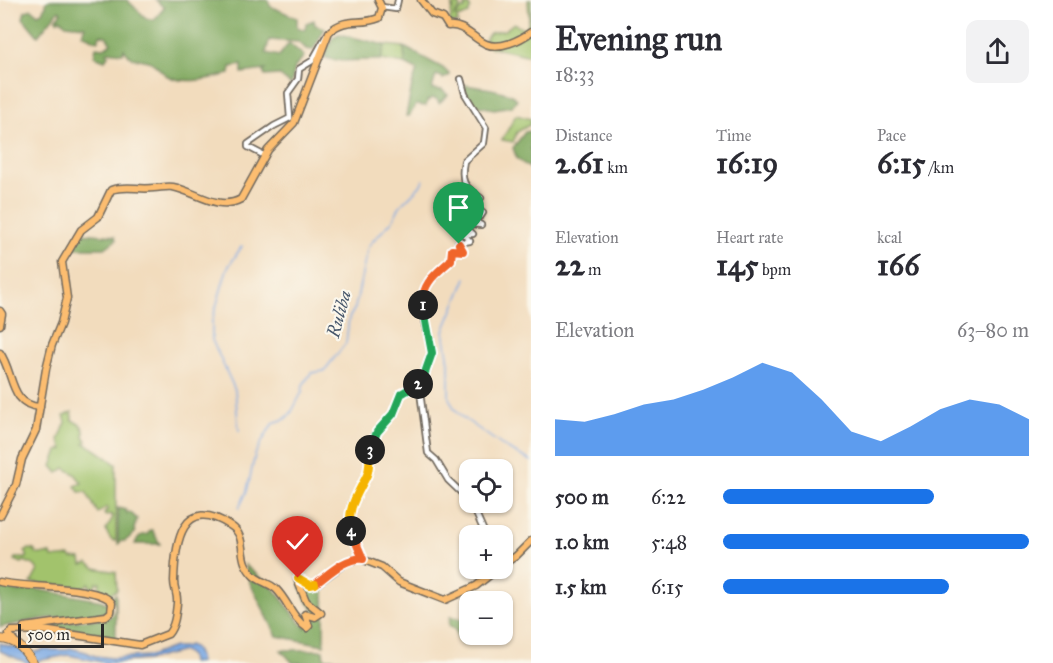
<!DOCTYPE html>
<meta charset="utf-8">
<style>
body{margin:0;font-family:"IM FELL Great Primer",serif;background:#f2f2f3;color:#2b2b33;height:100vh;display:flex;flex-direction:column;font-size:22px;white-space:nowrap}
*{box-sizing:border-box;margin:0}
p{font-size:20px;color:#7c7c81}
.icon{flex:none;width:33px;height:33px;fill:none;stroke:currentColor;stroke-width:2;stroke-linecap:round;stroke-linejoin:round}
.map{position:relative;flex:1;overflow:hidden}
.drawer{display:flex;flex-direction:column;background:#fff;width:522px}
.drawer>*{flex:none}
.buttons{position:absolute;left:459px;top:459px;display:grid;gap:12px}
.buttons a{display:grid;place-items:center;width:54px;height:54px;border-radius:12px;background:#fff;box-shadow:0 2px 4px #0004;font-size:30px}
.scale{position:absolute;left:18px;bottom:15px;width:86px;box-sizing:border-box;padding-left:6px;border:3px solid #2b2b2b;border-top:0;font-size:16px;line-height:21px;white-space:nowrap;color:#2b2b2b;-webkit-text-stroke:4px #fbf7ec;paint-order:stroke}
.pin{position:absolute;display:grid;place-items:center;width:51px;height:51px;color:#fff;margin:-62px -26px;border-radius:50% 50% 50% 0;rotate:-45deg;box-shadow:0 0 6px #0007}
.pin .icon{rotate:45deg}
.km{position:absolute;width:30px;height:30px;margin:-15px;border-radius:50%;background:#222;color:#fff;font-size:16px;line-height:30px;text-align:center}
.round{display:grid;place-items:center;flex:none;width:63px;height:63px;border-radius:12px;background:#f2f2f3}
.headline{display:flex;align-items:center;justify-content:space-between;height:102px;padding:0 24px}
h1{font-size:33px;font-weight:700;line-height:45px}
.metrics{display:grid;grid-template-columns:repeat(3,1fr);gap:9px;height:102px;padding:6px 24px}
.metrics div{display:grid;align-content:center}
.metrics b{font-size:30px;font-weight:700}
.metrics small{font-size:16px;font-weight:400}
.metrics p{font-size:16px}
.chart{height:168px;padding:12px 24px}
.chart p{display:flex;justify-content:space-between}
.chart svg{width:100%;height:108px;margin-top:6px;fill:#1a73e8;opacity:.7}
ul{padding:0 24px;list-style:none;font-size:20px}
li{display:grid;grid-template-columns:96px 72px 1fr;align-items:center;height:45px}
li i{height:15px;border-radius:8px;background:#1a73e8}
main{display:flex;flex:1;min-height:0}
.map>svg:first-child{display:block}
</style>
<main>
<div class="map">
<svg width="531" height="663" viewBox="0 0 531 663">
<rect width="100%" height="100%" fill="#fbf7ec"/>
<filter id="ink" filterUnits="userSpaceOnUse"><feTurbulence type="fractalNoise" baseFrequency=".0167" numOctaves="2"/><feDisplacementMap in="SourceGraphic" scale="12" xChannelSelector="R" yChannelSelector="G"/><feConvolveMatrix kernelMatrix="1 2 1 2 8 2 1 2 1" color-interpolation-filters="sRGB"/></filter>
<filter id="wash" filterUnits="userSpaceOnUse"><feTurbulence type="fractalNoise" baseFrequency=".008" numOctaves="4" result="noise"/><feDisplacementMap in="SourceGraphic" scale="24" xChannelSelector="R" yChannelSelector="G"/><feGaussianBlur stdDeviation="1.35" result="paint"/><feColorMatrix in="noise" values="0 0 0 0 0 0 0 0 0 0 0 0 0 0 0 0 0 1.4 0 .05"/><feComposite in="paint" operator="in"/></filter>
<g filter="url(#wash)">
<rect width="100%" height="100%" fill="#f2dcbd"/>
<g fill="#a2c36c" stroke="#66774c" stroke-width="1.5">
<polygon points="451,0 458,0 458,6 459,4 461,7 454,16 455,17 462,9 465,9 465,5 468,5 471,9 469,11 469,14 457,18 458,23 451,24 447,22 450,22 452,7 453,9 454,6"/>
<polygon points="528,0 531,0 531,56 486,46 484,41 490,33 505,30 514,23 519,27 527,28 529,17"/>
<polygon points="385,45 404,47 405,64 381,60"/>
<polygon points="516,115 531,119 531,124 517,132 513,142 502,140"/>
<path d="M72 412V420L81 425 84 431V436L87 441 84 443C94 447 106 457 116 464V541C110 541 108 535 106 530L113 517 111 514 106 516 104 514 108 509 107 507 98 513 86 492H79L75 486 82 483 75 474 65 468 58 473 52 466 58 451 63 449 59 440 66 422 64 416Z"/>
<polygon points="29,549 34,550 37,554 51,554 52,558 70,556 71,558 81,559 82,565 88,563 95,568 116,572 117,590 110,594 99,589 100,582 96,583 94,587 90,587 89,583 84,587 31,583 38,570 34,565 24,561 22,563 15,560 15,558 27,558 27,554 25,552"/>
</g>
<g fill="#81a960" stroke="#566a46" stroke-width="1.5">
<path d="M52 0H127L146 18 154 20 164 8 156 0H268L270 6 297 18V27L305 30 306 23 314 20 315 25 325 28 313 50 306 49 299 42 269 40 266 53 279 56 289 43 304 56 295 67 291 85 279 75 265 76 263 72 265 70 242 73V65L231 67 230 74C211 78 183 86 166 75 160 71 157 65 151 62 140 57 130 62 124 49L123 53 108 51 107 53 109 54 105 60 94 56 96 47 104 48 111 43 106 36 100 35 98 41 82 34 85 26 66 24 60 19 57 21 56 19 61 12 59 10 38 36 23 18 25 11 32 9 38 14 44 11 43 9 46 6V1Z"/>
<path d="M339 34 385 45 381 60C362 59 341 64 324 57L333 37Z"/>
<polygon points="404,47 443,68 450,75 443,79 442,77 436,75 432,89 442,90 448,95 439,103 437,99 432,98 427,101 426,106 416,105 409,116 406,116 412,85 417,70 405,64"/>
<path d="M464 85C478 87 509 90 517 99L512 106 494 109 474 105 466 93Z"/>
<polygon points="531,131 531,169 517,159 513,148 525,132"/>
<polygon points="81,233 115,236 116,240 105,248 72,248"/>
<polygon points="118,508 126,510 127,513 130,512 137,519 134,529 135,533 125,541 122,541 118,544"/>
<path d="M150 530H152L160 544H135C137 538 140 534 148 534Z"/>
<polygon points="245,565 272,587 305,628 306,617 319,617 306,600 299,583 310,586 324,578 324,645 277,636 250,583"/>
<polygon points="0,585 7,589 20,592 23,587 103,601 104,603 109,601 111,610 107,613 42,619 0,627"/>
<path d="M116 594V641L76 629 71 631 37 628 53 623 108 618C117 613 116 606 112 597Z"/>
<polygon points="450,617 459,618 467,626 466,630 470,639 465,645 458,641 456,631 449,625"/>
<polygon points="281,650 323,650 324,658 356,660 368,663 293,663"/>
</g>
<path fill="#7aa8e3" stroke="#526a87" stroke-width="1.5" d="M0 643 11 647 15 646 30 654 43 650H65L70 648 86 652 95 656 112 658 150 656 174 647H185L189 645C196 647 199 655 200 662L191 663 190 656 184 651 147 660 106 663 68 655 27 663 0 651Z"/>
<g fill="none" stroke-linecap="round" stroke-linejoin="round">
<g stroke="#7aa8e3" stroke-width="1.5">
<polyline points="466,278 444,331 449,363 449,398 454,408 462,417 506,448 531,461"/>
<polyline points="239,431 235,390 212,340 212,321 227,269 242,246"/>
<polyline points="239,508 247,491 255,455 261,443 273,423 285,419 291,413 302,392 303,385 311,373 324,371 346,343 349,318 355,308 368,246 393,220 400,206 420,186 423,180"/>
</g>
</g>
</g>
<g filter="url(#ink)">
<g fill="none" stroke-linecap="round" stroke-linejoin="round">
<g stroke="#71695e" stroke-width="8">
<g id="minor">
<polyline points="382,7 396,9 398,0"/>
<path d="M461 79 465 94 486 128 484 143 464 161C460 181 464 187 481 198L479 200 467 199 466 202 483 213 481 216 466 212V216L481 225 461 223 473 234H463L470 241 458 243 463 251 452 250 451 260 427 283 422 298 424 319 432 353 423 374 420 392 428 453 436 460 448 480 470 501"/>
<polyline points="265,156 248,147 248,144 274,126 290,118 288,93 298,79 299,69 312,61 326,36"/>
<polyline points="471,502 486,536"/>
<polyline points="362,559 350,529 351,505 368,472 371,449 375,435 393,414 401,394 421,384"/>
</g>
</g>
<g stroke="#71695e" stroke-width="9">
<g id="major">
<path d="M421 0 432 14 443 18 448 26C464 24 472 38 486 44 500 50 520 40 531 32"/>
<polyline points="0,311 2,314 0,325"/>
<path d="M0 353C14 372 9 405 40 407"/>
<path d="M0 516 16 485 22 459 36 430 46 369 52 345 61 323 67 298 62 262 81 230 98 217 111 190C126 185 138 190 154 188 160 188 166 186 173 187 195 191 218 212 241 199L268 150 294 123 329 32C347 16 360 26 379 18L382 8 378 0"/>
<polyline points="502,565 516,556 531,541"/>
<path d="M0 582C23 588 101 585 112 603L111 612 106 616 24 627"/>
<path d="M16 643 9 634 12 631 43 630 140 645 168 634C175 626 176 613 177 603 178 595 174 589 174 581 175 542 182 494 231 526 245 535 240 550 245 563 254 583 264 579 276 589 288 601 292 618 307 628L309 626 305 614 315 617 321 613 306 601 297 579 310 585H315L345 563 359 558 382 567 399 582 445 600 476 586 499 568"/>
</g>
</g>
<g stroke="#71695e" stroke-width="10">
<path id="highway" d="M0 639C18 640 24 650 33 663"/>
</g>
<use href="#minor" stroke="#fff" stroke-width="4.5"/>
<use href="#major" stroke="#fcbd6f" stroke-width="6"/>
<use href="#highway" stroke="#fcbd6f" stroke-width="8"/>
</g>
</g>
<g fill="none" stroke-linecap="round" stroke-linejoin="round" filter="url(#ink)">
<g stroke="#fff" stroke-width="12">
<path id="split-1" d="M423 305C421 283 437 273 451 260L452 250 463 251 459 244"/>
</g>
<g stroke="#fff" stroke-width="12">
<polyline id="split-2" points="418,384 421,384 432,353 423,305"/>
</g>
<g stroke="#fff" stroke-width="12">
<polyline id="split-3" points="370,450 377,432 393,414 401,394 418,384"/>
</g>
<g stroke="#fff" stroke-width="12">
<path id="split-4" d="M351 531C346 508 358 494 367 475 370 468 369 458 370 450"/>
</g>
<g stroke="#fff" stroke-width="12">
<path id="split-5" d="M315 584C328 575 345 557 363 559L351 531"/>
</g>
<g stroke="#fff" stroke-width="12">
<polyline id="split-6" points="298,578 310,585 315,584"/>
</g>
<use href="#split-1" stroke="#f0652b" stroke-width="8"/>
<use href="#split-2" stroke="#22a559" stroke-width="8"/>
<use href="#split-3" stroke="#22a559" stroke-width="8"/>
<use href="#split-4" stroke="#f5b400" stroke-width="8"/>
<use href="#split-5" stroke="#f0652b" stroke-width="8"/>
<use href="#split-6" stroke="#f5b400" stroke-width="8"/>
</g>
<g text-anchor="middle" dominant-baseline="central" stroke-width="4.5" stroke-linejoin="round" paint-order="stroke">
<g font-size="18" font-style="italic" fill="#47576b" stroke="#fbf7ec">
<text transform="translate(339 314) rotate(-75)">Ruliba</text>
</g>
</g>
</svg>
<div class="buttons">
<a><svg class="icon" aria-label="locate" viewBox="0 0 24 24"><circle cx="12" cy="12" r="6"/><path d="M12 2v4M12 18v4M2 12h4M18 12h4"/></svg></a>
<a>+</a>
<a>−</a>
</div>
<div class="scale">500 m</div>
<div class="pin" style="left:459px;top:244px;background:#1e9e55"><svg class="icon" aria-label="arrive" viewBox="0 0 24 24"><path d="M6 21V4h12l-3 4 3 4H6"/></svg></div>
<div class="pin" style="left:298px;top:578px;background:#d93025"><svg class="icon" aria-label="check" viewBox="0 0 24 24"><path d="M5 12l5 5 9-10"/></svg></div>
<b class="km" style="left:423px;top:305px">1</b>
<b class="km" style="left:418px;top:384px">2</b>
<b class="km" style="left:370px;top:450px">3</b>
<b class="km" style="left:351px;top:531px">4</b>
</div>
<section class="drawer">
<div class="headline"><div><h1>Evening run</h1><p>18:33</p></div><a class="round"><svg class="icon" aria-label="share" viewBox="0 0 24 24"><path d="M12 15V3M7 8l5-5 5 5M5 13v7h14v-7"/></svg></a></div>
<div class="metrics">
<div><p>Distance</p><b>2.61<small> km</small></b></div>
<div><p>Time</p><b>16:19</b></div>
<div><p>Pace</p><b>6:15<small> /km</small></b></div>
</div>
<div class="metrics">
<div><p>Elevation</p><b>22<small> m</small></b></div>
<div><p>Heart rate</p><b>145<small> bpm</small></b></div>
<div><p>kcal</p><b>166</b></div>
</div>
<div class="chart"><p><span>Elevation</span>63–80 m</p>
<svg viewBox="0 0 160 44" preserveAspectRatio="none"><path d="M0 44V29L10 30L20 27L30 23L40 21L50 17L60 12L70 6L80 10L90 21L100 34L110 38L120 32L130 25L140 21L150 23L160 29V44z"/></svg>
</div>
<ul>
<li><b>500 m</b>6:22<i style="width:69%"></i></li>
<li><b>1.0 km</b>5:48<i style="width:100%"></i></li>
<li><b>1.5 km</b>6:15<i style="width:74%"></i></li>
</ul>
</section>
</main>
